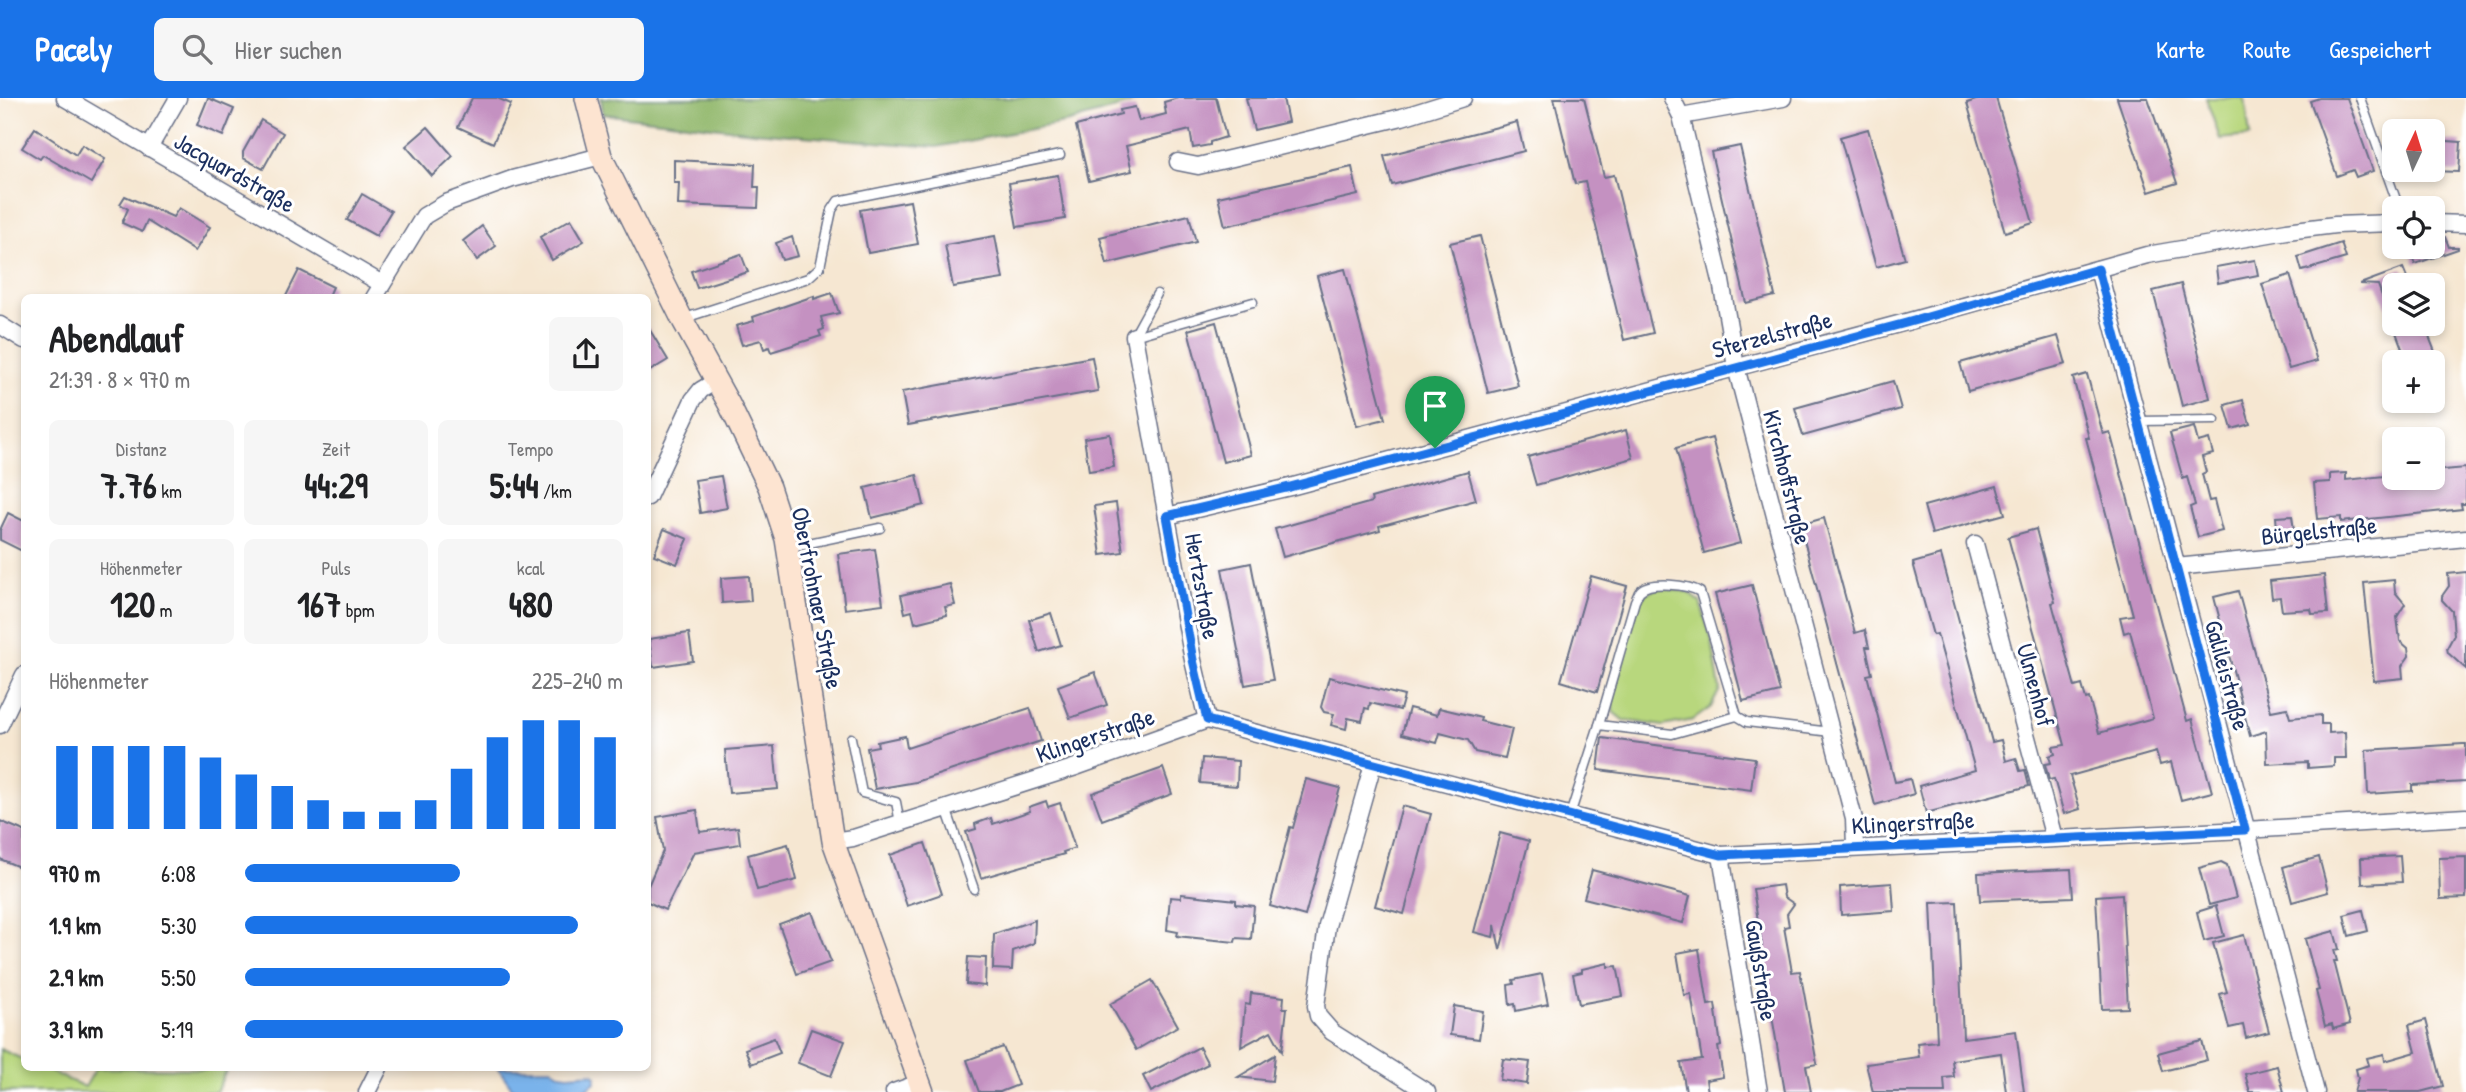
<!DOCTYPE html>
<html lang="de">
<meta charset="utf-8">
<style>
body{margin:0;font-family:"Patrick Hand",sans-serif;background:#f6f6f6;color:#202124;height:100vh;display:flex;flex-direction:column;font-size:26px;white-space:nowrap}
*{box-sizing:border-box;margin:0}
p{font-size:23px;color:#757577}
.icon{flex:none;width:38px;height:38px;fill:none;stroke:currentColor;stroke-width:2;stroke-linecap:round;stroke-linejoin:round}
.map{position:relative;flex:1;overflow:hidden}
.sheet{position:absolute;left:21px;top:196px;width:630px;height:777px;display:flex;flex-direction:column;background:#fff;border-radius:10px;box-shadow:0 4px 10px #0003}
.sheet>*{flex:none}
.needle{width:46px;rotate:4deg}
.controls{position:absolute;left:2382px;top:21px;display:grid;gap:14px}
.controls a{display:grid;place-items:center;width:63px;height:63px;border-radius:10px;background:#fff;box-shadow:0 4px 10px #0003;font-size:35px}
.pin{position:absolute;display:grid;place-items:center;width:60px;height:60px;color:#fff;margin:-72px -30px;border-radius:50% 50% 50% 0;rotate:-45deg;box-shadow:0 0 7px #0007}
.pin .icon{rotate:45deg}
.round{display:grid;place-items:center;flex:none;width:74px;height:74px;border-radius:10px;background:#f6f6f6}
.headline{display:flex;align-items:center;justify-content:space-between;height:119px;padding:0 28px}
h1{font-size:38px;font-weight:700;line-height:52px}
.metrics{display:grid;grid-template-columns:repeat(3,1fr);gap:10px;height:119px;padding:7px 28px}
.metrics div{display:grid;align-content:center;border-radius:10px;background:#f6f6f6;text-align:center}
.metrics b{font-size:35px;font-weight:700}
.metrics small{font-size:19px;font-weight:400}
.metrics p{font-size:19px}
.chart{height:196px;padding:14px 28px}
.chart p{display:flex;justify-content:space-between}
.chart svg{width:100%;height:126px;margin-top:7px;stroke:#1a73e8;stroke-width:6}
ul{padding:0 28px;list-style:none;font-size:23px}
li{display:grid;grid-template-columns:112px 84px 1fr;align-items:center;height:52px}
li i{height:18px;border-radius:9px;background:#1a73e8}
header{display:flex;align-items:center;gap:42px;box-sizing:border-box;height:98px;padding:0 35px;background:#1a73e8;color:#fff}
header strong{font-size:33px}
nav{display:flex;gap:38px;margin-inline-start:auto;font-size:24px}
.search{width:490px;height:63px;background:#f6f6f6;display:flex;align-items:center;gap:18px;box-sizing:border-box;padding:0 24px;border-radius:10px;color:#757577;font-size:26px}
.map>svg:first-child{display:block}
</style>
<header>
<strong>Pacely</strong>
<div class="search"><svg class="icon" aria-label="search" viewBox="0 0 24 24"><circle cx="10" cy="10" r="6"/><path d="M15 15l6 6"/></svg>Hier suchen</div>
<nav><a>Karte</a><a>Route</a><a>Gespeichert</a></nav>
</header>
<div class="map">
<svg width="2466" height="994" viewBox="0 0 2466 994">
<rect width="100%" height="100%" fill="#fff"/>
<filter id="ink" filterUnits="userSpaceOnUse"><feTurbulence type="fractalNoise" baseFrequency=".0143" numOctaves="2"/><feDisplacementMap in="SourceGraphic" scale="14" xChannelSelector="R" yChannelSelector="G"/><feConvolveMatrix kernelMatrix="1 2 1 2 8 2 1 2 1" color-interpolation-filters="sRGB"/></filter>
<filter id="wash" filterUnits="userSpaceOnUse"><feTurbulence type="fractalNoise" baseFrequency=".00686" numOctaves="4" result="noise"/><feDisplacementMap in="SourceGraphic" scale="28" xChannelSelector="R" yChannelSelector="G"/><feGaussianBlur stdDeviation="1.57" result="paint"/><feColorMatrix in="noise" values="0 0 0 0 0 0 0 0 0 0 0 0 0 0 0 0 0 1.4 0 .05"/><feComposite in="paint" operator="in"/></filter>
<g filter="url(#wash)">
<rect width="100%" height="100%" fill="#f6e7d2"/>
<g fill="#b8d77d" stroke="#6a836e" stroke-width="2">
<polygon points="2206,0 2245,0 2250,38 2220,41"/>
<polygon points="1659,490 1689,494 1700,504 1712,543 1720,591 1711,609 1693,622 1663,628 1623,622 1613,614 1613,596 1639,504 1646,495"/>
<polygon points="0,951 24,962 24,970 42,970 85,989 96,970 227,971 216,994 0,994"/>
</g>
<polygon fill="#92b86c" stroke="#567465" stroke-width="2" points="601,0 1143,0 1124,8 1069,24 936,49 754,34 603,16"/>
<polygon fill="#7ab3eb" stroke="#4a71a4" stroke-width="2" points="498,970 551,970 561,976 568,977 592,975 596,978 595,984 582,994 523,994 512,990"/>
<g id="blocks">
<g fill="#c491c1">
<polygon points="208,0 234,11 223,38 197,27"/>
<polygon points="472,0 497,0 511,6 493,45 458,29"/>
<polygon points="1178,0 1216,0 1226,39 1210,44 1210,47 1193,50 1190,32 1126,48 1132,73 1089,83 1076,28 1121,16 1120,12 1135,9 1139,23 1166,16 1164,4"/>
<polygon points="1246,0 1283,0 1288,24 1254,32"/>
<polygon points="1554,0 1584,0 1604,79 1614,77 1653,235 1624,242 1585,84 1575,86"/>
<polygon points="1982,0 1996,0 2033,125 2005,134 1967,5"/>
<polygon points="2117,0 2148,0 2177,85 2149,94"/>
<polygon points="2319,0 2347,0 2373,73 2356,79 2353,72 2337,78 2310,3"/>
<polygon points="261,22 283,35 263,71 243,60 243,54"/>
<polygon points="1517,24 1524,53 1392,87 1384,58"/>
<polygon points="428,29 453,58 432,78 406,48"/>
<polygon points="35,30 76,57 82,47 105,61 91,85 43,57 40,61 22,50"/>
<polygon points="1868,31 1905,161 1876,169 1840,39"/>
<polygon points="2432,42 2461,44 2459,74 2432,73"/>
<polygon points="1740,48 1775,198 1746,205 1711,54"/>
<polygon points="674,62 755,66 754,89 759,89 758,110 678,107 679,85 674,85"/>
<polygon points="1352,69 1358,97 1225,128 1218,99"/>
<polygon points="1058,77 1065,121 1017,129 1009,85"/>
<polygon points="362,96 391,113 376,138 347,122"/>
<polygon points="125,98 173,119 179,110 210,129 195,153 147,123 142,134 122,125 128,111 120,106"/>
<polygon points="910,103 918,146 868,155 860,112"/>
<polygon points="1189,117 1196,144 1107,166 1100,139"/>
<polygon points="571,121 584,143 552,162 540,139"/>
<polygon points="482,128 496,148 477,162 463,143"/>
<polygon points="995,138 1003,181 953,189 945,147"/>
<polygon points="1480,138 1518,288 1488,295 1450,145"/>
<polygon points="792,139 798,158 782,162 776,145"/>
<polygon points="2445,139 2449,149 2458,149 2458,151 2415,166 2409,152 2418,149 2432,149 2432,144"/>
<polygon points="2341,145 2346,160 2302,173 2298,159"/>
<polygon points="741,156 748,174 697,190 691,173"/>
<polygon points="2255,162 2258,177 2218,185 2216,169"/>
<polygon points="2403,170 2410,187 2394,187 2394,225 2392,225 2378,187 2360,186"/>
<polygon points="1345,171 1385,321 1357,328 1317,178"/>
<polygon points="299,172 333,189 328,200 285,200"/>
<polygon points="2290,177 2317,263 2289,271 2262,186"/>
<polygon points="2181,186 2210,300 2182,308 2153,193"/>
<polygon points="832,195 839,215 821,219 824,231 819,233 821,238 771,254 769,249 764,251 761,242 742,247 736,228 754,223 753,219 814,198 814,201"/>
<polygon points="1216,224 1251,357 1223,364 1188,232"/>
<polygon points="2393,226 2424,226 2435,254 2407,264"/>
<polygon points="648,229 668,262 648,274"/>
<polygon points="2058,238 2066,266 1968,293 1960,265"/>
<polygon points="1092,259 1098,293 908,327 902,294"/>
<polygon points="2087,276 2103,336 2110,334 2187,623 2192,621 2212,694 2181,702 2171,664 2160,667 2156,654 2070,678 2080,711 2064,716 2054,681 2049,682 2045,666 2051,665 2049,658 2055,656 2053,649 2065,647 2008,439 2036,431 2055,504 2052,505 2075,589 2082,587 2086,601 2089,600 2099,635 2153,620 2130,533 2124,535 2120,519 2133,517 2086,340 2089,340 2073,280"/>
<polygon points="1893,283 1901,311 1803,338 1795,310"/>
<polygon points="2243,302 2250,326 2232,331 2225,307"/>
<polygon points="2194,329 2198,344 2209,341 2213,356 2202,359 2206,374 2202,376 2209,403 2214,402 2222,433 2198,439 2190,409 2195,407 2187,379 2183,381 2170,335"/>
<polygon points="1626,332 1633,360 1536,387 1528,359"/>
<polygon points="1110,336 1114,369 1089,373 1084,340"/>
<polygon points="1712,340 1740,445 1704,455 1676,350"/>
<polygon points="2466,370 2466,406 2461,406 2462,411 2341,424 2341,419 2317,421 2314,385 2330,384 2330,376 2346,375 2346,382 2394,377 2394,380 2432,380 2432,373"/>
<polygon points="1468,373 1476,402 1379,428 1380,432 1283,459 1275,431 1372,404 1371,400"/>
<polygon points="917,377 924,407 872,420 865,390"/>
<polygon points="721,378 727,410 700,415 695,382"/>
<polygon points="1997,388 2005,416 1932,436 1924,408"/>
<polygon points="1116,405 1123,454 1101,457 1094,408"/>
<polygon points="8,415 24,423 24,454 0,442 0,432"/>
<polygon points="2292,418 2295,439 2278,441 2276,419"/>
<polygon points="1824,420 1855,535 1865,532 1869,549 1866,549 1872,576 1867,577 1895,684 1910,681 1914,696 1875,707 1800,427"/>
<polygon points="664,431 688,441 677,466 654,457"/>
<polygon points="875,451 883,506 845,511 838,456"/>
<polygon points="1941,457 1992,644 2001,642 2006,663 2016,660 2020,673 2025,672 2029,688 1926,715 1919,688 1975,672 1937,536 1933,537 1913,465"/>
<polygon points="1251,465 1273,582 1245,587 1222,471"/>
<polygon points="2466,474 2466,571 2448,555 2447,550 2454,537 2452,513 2442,502 2442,498 2449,488 2448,476"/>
<polygon points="2324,477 2328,515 2312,516 2311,511 2282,513 2280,499 2272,500 2270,483"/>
<polygon points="749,478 751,503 722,505 721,480"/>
<polygon points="1591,478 1627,488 1597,594 1561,583"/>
<polygon points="2394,482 2395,494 2405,506 2397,519 2400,543 2408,550 2409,558 2402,568 2403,580 2374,583 2364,485"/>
<polygon points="950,486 955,507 945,509 947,517 915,525 912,513 905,515 901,497"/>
<polygon points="1752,487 1780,594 1743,603 1715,496"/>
<polygon points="2238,493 2271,613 2287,610 2290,620 2321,617 2321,626 2329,626 2329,635 2345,634 2346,660 2334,660 2334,668 2308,670 2308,664 2267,666 2266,633 2250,638 2214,499"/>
<polygon points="1051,515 1061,547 1039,554 1029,522"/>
<polygon points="689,535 693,563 653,569 649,541"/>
<polygon points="1095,574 1107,607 1070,620 1058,588"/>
<polygon points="1329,579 1404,598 1400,612 1370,605 1369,611 1365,610 1362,623 1348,620 1346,631 1331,627 1334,616 1324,614 1321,609"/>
<polygon points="1030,610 1041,643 916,684 875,691 867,650 878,648 877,644 905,638 907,650"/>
<polygon points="1409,610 1437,617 1439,610 1481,620 1480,623 1512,631 1505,660 1475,654 1468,642 1440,635 1437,645 1402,636"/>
<polygon points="1602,640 1755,660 1751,692 1598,672"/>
<polygon points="2463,646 2466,646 2466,684 2412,687 2412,693 2368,696 2366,652"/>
<polygon points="774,648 778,691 729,695 725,652"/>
<polygon points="1202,660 1238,663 1237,688 1200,685"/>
<polygon points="1163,670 1172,696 1102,722 1092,695"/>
<polygon points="1306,681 1340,690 1305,818 1270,808 1290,729 1293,730"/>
<polygon points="1046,703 1048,709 1060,705 1075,750 1063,754 1064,756 981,780 966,734 976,731 975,726 991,720 993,726 1030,713 1029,709"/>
<polygon points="1402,708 1431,716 1404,816 1375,808"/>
<polygon points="697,712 700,734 738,729 740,746 694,754 665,812 648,804 648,788 663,753 657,719"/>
<polygon points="0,723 24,733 24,771 0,761"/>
<polygon points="1500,735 1529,743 1500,852 1495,827 1493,839 1474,834"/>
<polygon points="925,745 942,796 907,808 890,757"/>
<polygon points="788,746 797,782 757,792 748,757"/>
<polygon points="2400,758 2402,784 2362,786 2361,760"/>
<polygon points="2319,759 2328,794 2292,804 2283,769"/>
<polygon points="2466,759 2466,800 2440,801 2439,760"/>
<polygon points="2221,764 2227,767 2236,800 2209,807 2199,770"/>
<polygon points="2071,771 2073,799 1980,803 1978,775"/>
<polygon points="1592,772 1690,798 1683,825 1584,800"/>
<polygon points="1892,785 1894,813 1841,817 1840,789"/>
<polygon points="1782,787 1784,799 1794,806 1787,816 1789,828 1784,829 1792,874 1800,873 1817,966 1806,968 1811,994 1785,994 1760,848 1762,848 1753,791"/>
<polygon points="1181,796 1236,802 1236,806 1254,808 1251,841 1236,840 1235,844 1177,838 1178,834 1167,832 1170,799 1181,800"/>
<polygon points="2122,796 2128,910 2102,911 2096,798"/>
<polygon points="1957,804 1963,940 2016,933 2024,994 2006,994 2001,955 1952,962 1954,979 1944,980 1945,994 1873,994 1866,966 1919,959 1917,945 1937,943 1931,805"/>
<polygon points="2216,808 2224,838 2204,843 2197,814"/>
<polygon points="2363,812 2368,833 2349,838 2344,817"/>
<polygon points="812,814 831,864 797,876 779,826"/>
<polygon points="1035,822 1034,845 1013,853 1012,872 993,871 994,836"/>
<polygon points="2334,833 2339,851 2334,852 2337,863 2334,863 2350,926 2333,931 2332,926 2325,928 2316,893 2319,892 2305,841"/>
<polygon points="2244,837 2269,934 2246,940 2243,927 2229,930 2220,896 2227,894 2213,845"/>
<polygon points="1699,851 1708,907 1715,906 1721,948 1718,949 1723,979 1706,982 1708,994 1686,994 1681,965 1702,962 1691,896 1684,897 1677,855"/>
<polygon points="968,859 986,860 985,888 966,886"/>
<polygon points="1608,865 1608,869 1617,868 1623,898 1579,906 1573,876 1582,874 1582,871"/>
<polygon points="1542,876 1548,906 1516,913 1515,906 1510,907 1508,887 1514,886 1513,882"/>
<polygon points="1152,882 1178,928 1136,952 1110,906"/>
<polygon points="1251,895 1284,899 1283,910 1287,910 1282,953 1271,933 1241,949 1245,906 1250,907"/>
<polygon points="1454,908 1483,913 1479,941 1450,937"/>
<polygon points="2426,922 2443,988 2420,994 2354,994 2358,980 2356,971 2369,967 2367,960 2384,956 2385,963 2416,954 2409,927"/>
<polygon points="811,931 845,943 831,978 798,965"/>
<polygon points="774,940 780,955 751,966 745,951"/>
<polygon points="2202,943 2207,962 2163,973 2158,955"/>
<polygon points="1003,949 1018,987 1000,994 979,994 967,962"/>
<polygon points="1199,949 1208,966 1151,994 1143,978"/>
<polygon points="1275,957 1272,983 1238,979"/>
<polygon points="1503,961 1530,964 1527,986 1500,982"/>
<polygon points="2277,968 2284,994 2250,994 2245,976"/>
</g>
</g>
</g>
<g filter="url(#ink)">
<use href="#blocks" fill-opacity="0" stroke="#686f87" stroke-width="2"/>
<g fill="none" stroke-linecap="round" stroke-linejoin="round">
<g stroke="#686f87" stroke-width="11">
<g id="lane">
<polyline points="2360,0 2399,110"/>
<polyline points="685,220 808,180 820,169 832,112 838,103 1060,57"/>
<polyline points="1134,238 1253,204"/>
<polyline points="1134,238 1157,196"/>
<polyline points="2138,323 2215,322"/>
<polyline points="790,449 880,430"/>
<path d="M1599 627 1635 503C1637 500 1637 496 1640 493 1650 482 1689 487 1700 494L1737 618"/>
<polyline points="851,640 862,695 896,704 900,725"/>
<polyline points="946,710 974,791"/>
<polyline points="1570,717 1599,627 1672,636 1737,618 1747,624 1831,634"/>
</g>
</g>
<g stroke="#686f87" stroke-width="19">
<g id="street">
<polyline points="65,0 382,186"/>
<polyline points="1672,0 1681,18 1721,183 1736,269 1854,721 1855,750"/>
<polyline points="1681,18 1783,0"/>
<polyline points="149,50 178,0"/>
<polyline points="1178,64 1198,68 1233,60 1402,19 1463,0"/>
<polyline points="2432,125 2466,126"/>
<polyline points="2098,171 2316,994"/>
<polyline points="374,200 424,118 446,105 512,81 601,58"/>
<polyline points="0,227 24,242"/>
<polyline points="1134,238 1193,562 1207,622"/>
<polyline points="648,399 693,302 701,292 716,283"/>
<polyline points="1167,418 1290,389 1906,224 2147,157 2287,133 2335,127 2394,125"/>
<polyline points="1975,446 2054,740"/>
<polyline points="2176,469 2466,440"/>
<polyline points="0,627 24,577"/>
<polyline points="1373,666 1327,828 1316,908 1318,918 1332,934 1427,994"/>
<polyline points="833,743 853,740 1073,670 1207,622 1721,757 2245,732 2466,719"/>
<polyline points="1721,757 1759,994"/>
<polyline points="367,994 379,970"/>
<polyline points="894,994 919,985"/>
</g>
</g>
<g stroke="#686f87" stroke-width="24">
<polyline id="secondary" points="586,0 601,58 682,221 729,306 769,389 786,441 833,743 923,994"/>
</g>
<use href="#lane" stroke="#fff" stroke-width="8"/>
<use href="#street" stroke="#fff" stroke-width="16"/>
<use href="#secondary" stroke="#fde4d1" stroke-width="21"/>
</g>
</g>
<g fill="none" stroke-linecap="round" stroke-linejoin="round" filter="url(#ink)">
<g stroke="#fff" stroke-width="14">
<polygon id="route" points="2098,171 2245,732 1721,757 1207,622 1193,562 1167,418 1290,389 1906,225"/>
</g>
<use href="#route" stroke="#1a73e8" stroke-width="9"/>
</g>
<g text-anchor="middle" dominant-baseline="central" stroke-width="6" stroke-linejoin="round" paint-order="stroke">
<g font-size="24" fill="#1b2f5e" stroke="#fff">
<text transform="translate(235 74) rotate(30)">Jacquardstraße</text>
<text transform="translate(1772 236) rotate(-15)">Sterzelstraße</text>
<text transform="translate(1788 379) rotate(76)">Kirchhoffstraße</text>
<text transform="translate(2319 432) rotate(-6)">Bürgelstraße</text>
<text transform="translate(1203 488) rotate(80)">Hertzstraße</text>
<text transform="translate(818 500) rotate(79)">Oberfrohnaer Straße</text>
<text transform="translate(2228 577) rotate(75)">Galileistraße</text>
<text transform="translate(2036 587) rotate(75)">Ulmenhof</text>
<text transform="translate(1095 637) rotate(-19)">Klingerstraße</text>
<text transform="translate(1913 724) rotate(-3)">Klingerstraße</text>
<text transform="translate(1762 872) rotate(81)">Gaußstraße</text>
</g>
</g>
</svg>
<div class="controls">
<a><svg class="needle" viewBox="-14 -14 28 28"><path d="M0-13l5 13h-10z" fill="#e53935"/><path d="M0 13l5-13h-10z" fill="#757577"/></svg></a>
<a><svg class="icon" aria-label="locate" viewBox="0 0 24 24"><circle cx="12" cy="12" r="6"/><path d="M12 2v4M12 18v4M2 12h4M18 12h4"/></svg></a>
<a><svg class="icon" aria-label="layers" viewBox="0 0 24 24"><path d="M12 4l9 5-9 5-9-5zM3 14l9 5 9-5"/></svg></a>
<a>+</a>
<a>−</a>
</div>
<div class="pin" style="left:1435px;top:350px;background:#1e9e55"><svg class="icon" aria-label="arrive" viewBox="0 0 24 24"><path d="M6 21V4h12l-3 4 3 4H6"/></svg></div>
<section class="sheet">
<div class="headline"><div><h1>Abendlauf</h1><p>21:39 · 8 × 970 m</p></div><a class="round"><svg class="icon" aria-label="share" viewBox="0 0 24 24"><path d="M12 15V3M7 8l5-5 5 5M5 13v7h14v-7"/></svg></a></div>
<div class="metrics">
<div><p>Distanz</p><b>7.76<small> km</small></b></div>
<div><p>Zeit</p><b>44:29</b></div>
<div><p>Tempo</p><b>5:44<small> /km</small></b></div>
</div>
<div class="metrics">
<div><p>Höhenmeter</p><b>120<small> m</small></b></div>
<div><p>Puls</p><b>167<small> bpm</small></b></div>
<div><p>kcal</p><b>480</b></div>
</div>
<div class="chart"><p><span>Höhenmeter</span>225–240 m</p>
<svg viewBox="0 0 160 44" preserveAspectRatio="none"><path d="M5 44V15M15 44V15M25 44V15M35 44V15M45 44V19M55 44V25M65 44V29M75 44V34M85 44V38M95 44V38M105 44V34M115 44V23M125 44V12M135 44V6M145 44V6M155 44V12"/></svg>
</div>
<ul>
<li><b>970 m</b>6:08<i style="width:57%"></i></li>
<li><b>1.9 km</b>5:30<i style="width:88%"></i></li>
<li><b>2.9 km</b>5:50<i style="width:70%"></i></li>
<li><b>3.9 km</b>5:19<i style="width:100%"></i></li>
</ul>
</section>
</div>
